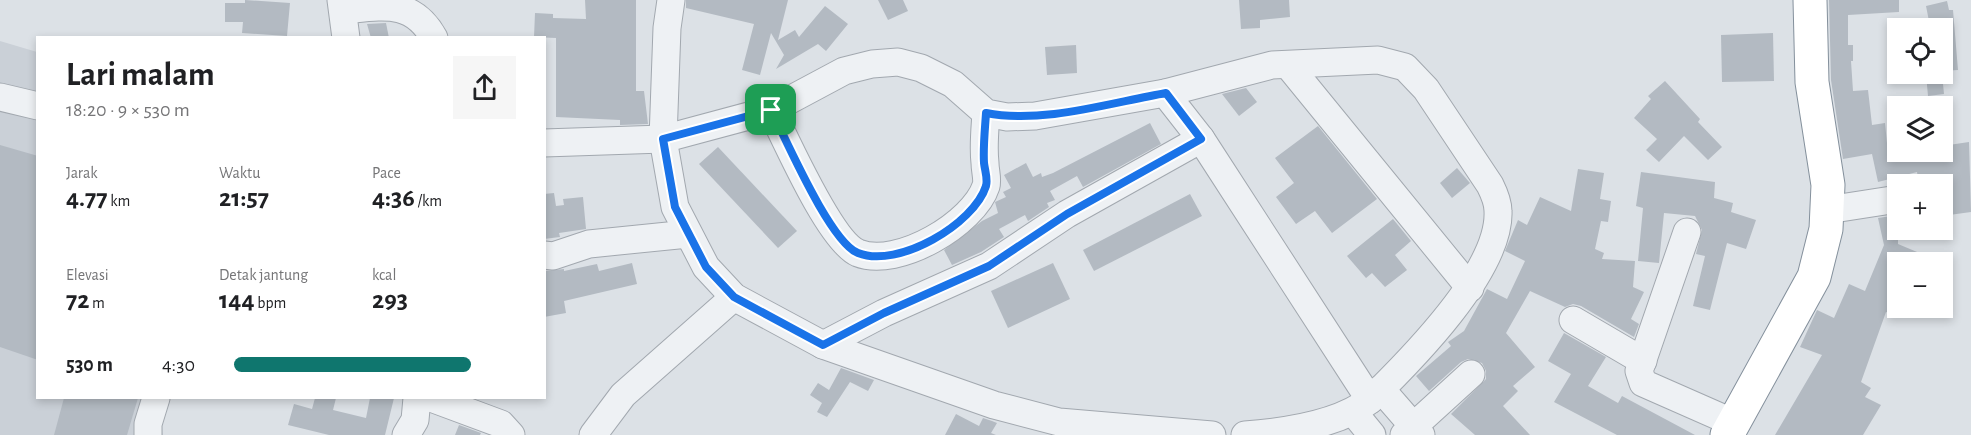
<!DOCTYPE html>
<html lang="id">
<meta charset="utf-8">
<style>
body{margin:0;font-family:"Alegreya Sans",sans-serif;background:#f6f6f6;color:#202124;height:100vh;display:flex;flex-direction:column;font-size:22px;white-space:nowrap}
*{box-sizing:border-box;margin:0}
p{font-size:20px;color:#757577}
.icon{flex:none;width:33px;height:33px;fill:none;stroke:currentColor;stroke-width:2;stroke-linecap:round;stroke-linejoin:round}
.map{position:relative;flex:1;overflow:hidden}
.sheet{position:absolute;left:36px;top:36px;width:510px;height:363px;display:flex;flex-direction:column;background:#fff;border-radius:0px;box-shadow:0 3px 9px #0003}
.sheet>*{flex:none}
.tools{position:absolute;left:1887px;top:18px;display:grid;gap:12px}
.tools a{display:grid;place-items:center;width:66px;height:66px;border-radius:0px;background:#fff;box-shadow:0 3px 9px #0003;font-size:30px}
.pin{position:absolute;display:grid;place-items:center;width:51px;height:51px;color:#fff;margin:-26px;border-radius:12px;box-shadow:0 3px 9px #0006}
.round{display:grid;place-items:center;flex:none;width:63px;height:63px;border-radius:0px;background:#f6f6f6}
.overview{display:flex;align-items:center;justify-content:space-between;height:102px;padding:0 30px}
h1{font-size:33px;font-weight:700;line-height:45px}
.figures{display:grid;grid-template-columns:repeat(3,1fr);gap:9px;height:102px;padding:6px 30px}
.figures div{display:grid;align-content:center}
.figures b{font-size:26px;font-weight:700}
.figures small{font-size:16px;font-weight:400}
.figures p{font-size:16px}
ul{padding:0 30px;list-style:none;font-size:20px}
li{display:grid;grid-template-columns:96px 72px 1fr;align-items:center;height:45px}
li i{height:15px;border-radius:8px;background:#0f766e}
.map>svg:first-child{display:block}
</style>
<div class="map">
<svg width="1971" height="435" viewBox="0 0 1971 435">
<rect width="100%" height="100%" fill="#dce1e6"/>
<polygon fill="#cad0d7" points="0,41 37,52 38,398 170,398 162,424 163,435 0,435"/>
<g fill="#b3bac2">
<polygon points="245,0 290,3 287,36 242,33 243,22 225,22 225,3 245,3"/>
<polygon points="585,0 636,0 636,91 644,91 648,124 620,125 620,120 556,117 556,38 534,37 535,13 553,14 553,18 586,19"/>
<polygon points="686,0 788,0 778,40 795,30 799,37 825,6 848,24 826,51 818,44 776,69 784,55 771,33 760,75 742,70 754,24 686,8"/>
<polygon points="878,0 903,0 908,11 888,20"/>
<polygon points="1239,0 1289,0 1290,17 1260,20 1260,28 1241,29"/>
<polygon points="1829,0 1899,0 1899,12 1848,15 1848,45 1853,45 1853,61 1851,61 1853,91 1868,90 1872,125 1885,123 1888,153 1942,152 1942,146 1969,142 1971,212 1942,216 1942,184 1919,184 1917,172 1878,182 1872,154 1843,159 1831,80"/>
<polygon points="1947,1 1949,10 1953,10 1958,70 1942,71 1942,18 1929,21 1926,6"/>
<polygon points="386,23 389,38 371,38 367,24"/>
<polygon points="1773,33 1774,81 1722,82 1721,35"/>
<polygon points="1076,45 1077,73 1047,75 1045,47"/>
<polygon points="1926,74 1942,74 1944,94 1928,96"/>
<polygon points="1665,81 1700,119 1698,122 1722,147 1708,160 1684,136 1659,162 1646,150 1657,139 1634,118 1651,99 1648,96"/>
<polygon points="1246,88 1257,102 1239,116 1222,94"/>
<polygon points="1150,123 1161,144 1083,187 1077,176 1050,191 1055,200 1047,203 1049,207 1028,221 1025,215 999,229 1004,237 981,252 952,265 944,250 982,221 998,213 995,202 1006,197 1003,192 1011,188 1004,175 1026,163 1033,177 1041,173 1042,177 1053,173"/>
<polygon points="1318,126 1377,199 1332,233 1315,211 1296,224 1276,197 1294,183 1275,158"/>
<polygon points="0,145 38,156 38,360 0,347"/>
<polygon points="718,147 797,231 778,248 699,164"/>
<polygon points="1457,168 1470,183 1452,198 1440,183"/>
<polygon points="1578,169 1604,173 1600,199 1611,201 1608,222 1601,221 1595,249 1604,253 1602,259 1635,261 1633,287 1644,292 1631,319 1639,324 1634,337 1581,306 1573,304 1565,307 1530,291 1506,333 1535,367 1513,386 1518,391 1503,406 1530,435 1475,435 1451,414 1486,379 1486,371 1482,363 1468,359 1461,362 1429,391 1416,376 1451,346 1448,342 1464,331 1487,289 1507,299 1525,261 1505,251 1518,220 1527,225 1540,197 1571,211"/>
<polygon points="1641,172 1715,182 1714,198 1733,203 1731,212 1756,220 1746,249 1727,243 1710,310 1693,306 1705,256 1696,254 1702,230 1695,216 1664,213 1659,263 1638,261 1643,208 1636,206"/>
<polygon points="554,193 556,206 564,205 563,199 583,197 586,229 559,233 560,237 544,239 544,194"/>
<polygon points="1190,194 1202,216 1094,271 1083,250"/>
<polygon points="1898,215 1898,244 1941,262 1898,262 1898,299 1891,314 1886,312 1861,382 1871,388 1865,397 1881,405 1863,435 1775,435 1822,355 1800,347 1817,310 1834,318 1849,284 1865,291 1884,245 1878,218"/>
<polygon points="1393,219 1411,241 1395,255 1407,270 1385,287 1372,273 1366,278 1347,256"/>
<polygon points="632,263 637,284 564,301 566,313 544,317 544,271 564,269 564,271 597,264 599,271"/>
<polygon points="1053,263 1070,299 1008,328 991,291"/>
<polygon points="1564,333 1606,357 1588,386 1618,403 1622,396 1695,435 1617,435 1554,402 1571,374 1548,361"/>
<polygon points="841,368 874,380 868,391 850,382 827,417 817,412 822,403 810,395 818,383 829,390"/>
<polygon points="64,398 138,398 127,435 54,435"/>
<polygon points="315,398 336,398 333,410 366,418 370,398 394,398 385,435 329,435 288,425 294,404 312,409"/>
<polygon points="956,414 979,426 983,418 992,421 997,423 991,433 996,435 945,435"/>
<polygon points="459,425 481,433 480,435 455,435"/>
</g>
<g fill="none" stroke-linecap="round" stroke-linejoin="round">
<g stroke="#a2a8af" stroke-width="29">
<g id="minor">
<polyline points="341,0 346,38"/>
<polyline points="671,0 667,28 663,139 675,207 706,267 734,297 823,345 994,405 1059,422 1212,435"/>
<path d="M345 10C385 6 413 0 434 38"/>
<polyline points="1288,65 1470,288"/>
<path d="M1165 93 1272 65 1378 60 1405 67 1426 89 1490 185C1494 193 1498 202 1498 211 1501 270 1410 361 1370 400 1338 425 1285 432 1245 435"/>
<polyline points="0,97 38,106"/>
<path d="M771 110C786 140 830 241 858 253 898 269 974 223 986 186 988 179 985 171 985 163 983 147 985 129 986 113"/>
<polyline points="1201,139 1370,400"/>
<polyline points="544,143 663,139 771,110 844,71 872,64 898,62 921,68 953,84 986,113 1007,117 1035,116 1165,93 1201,139 1067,214 989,266 884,313 823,345"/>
<polyline points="1827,210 1898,199"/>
<polyline points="1687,232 1639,371 1643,383 1734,423"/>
<polyline points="544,255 553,256 589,244 688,234"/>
<polyline points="1573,320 1643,361"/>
<polyline points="1381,389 1421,435"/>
<polyline points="431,398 501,424 511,435"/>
<polyline points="1354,413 1372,435"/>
<polyline points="148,435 148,424 156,398"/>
<polyline points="406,435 415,420 417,398"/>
<polyline points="593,435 623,395 734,297"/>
<polyline points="1404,435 1471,374"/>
</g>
</g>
<g stroke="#84909c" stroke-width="35">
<polyline id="highway" points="1727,435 1814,277 1826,229 1828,185 1812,82 1810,0"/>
</g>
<use href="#minor" stroke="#eef1f4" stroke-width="27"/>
<use href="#highway" stroke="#fff" stroke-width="33"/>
</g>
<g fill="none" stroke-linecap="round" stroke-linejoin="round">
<g stroke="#fff" stroke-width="12">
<path id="route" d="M1166 93 1201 139 1067 214 989 266 884 313 823 345 734 297 706 267 675 207 663 139 771 110C786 139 830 242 858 253 898 269 974 224 986 186 988 179 985 171 984 163 983 147 985 129 986 113 1042 124 1109 103 1166 93Z"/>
</g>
<use href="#route" stroke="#1a73e8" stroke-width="8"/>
</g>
</svg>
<div class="tools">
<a><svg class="icon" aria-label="locate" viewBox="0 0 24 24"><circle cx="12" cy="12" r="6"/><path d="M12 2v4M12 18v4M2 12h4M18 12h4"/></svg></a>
<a><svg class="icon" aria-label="layers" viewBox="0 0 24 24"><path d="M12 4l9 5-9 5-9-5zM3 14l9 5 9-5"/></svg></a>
<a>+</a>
<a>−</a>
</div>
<div class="pin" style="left:771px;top:110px;background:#1e9e55"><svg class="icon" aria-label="arrive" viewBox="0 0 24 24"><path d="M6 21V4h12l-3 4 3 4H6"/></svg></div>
<section class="sheet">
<div class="overview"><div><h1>Lari malam</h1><p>18:20 · 9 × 530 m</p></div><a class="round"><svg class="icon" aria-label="share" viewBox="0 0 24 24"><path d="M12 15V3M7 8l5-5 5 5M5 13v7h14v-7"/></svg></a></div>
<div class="figures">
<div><p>Jarak</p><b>4.77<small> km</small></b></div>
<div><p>Waktu</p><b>21:57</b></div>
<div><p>Pace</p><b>4:36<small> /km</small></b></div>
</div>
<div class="figures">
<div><p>Elevasi</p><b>72<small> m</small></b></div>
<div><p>Detak jantung</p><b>144<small> bpm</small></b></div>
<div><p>kcal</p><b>293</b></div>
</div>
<ul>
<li><b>530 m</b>4:30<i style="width:84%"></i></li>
</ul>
</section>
</div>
